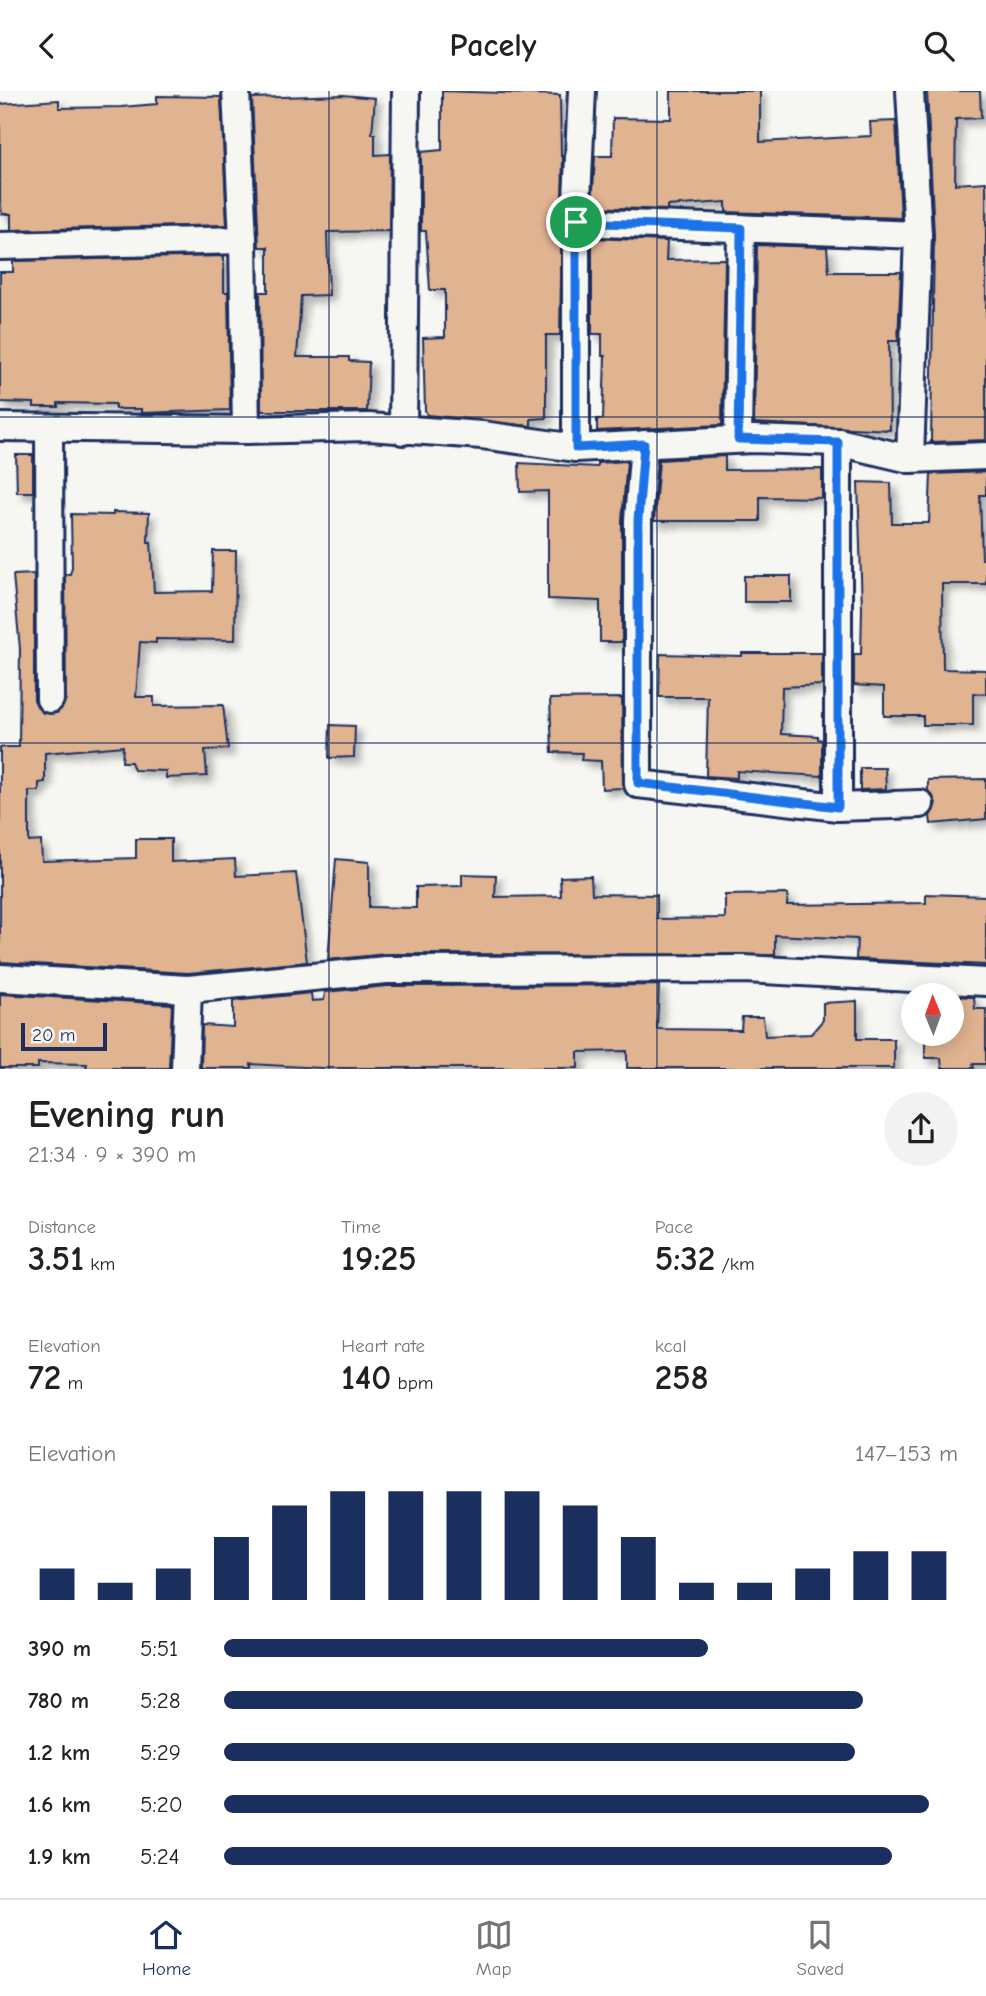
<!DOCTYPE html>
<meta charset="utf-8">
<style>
body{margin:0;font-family:"Comic Neue",sans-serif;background:#f2f2f2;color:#202124;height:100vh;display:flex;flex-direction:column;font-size:26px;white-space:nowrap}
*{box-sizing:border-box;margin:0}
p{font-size:23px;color:#757577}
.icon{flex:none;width:38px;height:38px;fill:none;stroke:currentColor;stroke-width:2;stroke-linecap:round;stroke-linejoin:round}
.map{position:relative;height:978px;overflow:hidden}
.details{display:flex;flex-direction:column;background:#fff;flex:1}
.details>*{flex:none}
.needle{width:46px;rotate:359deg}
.fabs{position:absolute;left:901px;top:892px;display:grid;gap:14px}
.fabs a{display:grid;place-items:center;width:63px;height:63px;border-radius:50%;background:#fff;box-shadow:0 4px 18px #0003;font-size:35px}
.scale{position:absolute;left:21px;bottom:18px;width:86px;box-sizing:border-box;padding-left:7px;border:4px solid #1b2f5e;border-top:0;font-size:19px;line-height:24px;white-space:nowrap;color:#1b2f5e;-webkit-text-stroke:5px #f6f6f2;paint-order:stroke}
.pin{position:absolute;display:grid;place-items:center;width:60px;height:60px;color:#fff;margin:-30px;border:4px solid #fff;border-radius:50%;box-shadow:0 2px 7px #0007}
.round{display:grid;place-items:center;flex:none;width:74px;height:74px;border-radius:37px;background:#f2f2f2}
.overview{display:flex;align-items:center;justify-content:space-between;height:119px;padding:0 28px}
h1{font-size:38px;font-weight:700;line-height:52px}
.stats{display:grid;grid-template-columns:repeat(3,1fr);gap:10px;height:119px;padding:7px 28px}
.stats div{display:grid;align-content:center}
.stats b{font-size:35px;font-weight:700}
.stats small{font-size:19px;font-weight:400}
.stats p{font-size:19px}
.chart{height:196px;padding:14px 28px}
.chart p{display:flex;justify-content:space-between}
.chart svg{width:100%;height:126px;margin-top:7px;stroke:#1b2f5e;stroke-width:6}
ul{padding:0 28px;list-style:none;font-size:23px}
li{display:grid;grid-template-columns:112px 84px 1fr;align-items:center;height:52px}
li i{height:18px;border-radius:9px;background:#1b2f5e}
header{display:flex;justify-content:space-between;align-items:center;height:91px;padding:0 28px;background:#fff;font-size:32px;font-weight:700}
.tabs{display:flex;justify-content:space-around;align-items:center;height:98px;border-top:2px solid #e0e0e0;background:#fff;font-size:19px;color:#757577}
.tabs a{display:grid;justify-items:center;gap:4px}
.tabs .on{color:#1b2f5e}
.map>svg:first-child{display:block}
</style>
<header><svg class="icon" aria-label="back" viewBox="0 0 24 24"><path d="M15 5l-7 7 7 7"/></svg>Pacely<svg class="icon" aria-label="search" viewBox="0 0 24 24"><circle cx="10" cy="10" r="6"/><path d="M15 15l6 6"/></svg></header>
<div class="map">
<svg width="986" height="978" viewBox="0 0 986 978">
<defs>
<filter id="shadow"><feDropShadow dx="6" dy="6" stdDeviation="3.5" flood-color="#0004"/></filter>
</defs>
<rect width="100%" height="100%" fill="#f6f6f2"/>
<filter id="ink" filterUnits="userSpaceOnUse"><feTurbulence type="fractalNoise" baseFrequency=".0143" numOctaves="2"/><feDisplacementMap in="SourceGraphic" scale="14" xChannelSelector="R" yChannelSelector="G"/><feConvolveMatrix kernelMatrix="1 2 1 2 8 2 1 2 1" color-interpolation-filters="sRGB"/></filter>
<g filter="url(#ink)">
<g fill="#e0b391" stroke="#1b2f5e" stroke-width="2" filter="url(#shadow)">
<polygon points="442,0 560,4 561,65 563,65 560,244 546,244 546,327 531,328 531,335 427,324 425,319 423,247 445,246 445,199 430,199 426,140 421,140 421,61 442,59"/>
<polygon points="671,0 760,0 760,51 871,45 870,31 896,30 901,127 726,121 726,111 667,115 667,119 592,116 595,65 612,65 613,27 671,28"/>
<polygon points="927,0 980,0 981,27 956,28 955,93 986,91 986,349 931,351 934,144"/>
<polygon points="343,4 375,7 372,43 375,43 375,64 390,63 389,140 327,141 329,204 301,205 297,266 349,266 349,270 369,271 367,320 261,320 260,201 268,201 268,156 259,156 252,7"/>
<polygon points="157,5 221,6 227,134 11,139 11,123 2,123 0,108 0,13 59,9 59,17 121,16 157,13"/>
<polygon points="592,147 667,150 666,169 725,168 722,334 597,340 597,328 603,328 605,265 602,265 602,243 592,243"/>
<polygon points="757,154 827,156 829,181 901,181 898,250 889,250 890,339 754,332"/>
<polygon points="224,165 224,201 228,201 230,319 141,322 141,318 115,318 115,313 58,312 58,316 34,316 34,312 0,311 0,181 13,181 13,170"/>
<polygon points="16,364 33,364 33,401 17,401"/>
<polygon points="725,365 725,379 822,378 822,407 760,406 760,430 654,430 659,369"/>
<polygon points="627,370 622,429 622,551 600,551 600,510 548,508 548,400 520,401 519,372 597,376 597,372"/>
<polygon points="986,381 986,404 980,404 982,468 986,468 986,493 942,493 943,578 986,579 986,603 973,602 973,634 923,634 923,625 884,625 884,596 854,594 854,563 861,563 862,518 858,391 891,392 892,432 929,432 931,383"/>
<polygon points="113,421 149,422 148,451 151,451 154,501 212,500 213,460 236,460 235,549 156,548 156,552 140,551 136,606 154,606 154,615 223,614 228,658 205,659 207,685 166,687 166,680 134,679 131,671 122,671 123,655 45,662 45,691 39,692 39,700 29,700 29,751 41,750 42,770 136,767 136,748 171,748 171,771 235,768 236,785 296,782 307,871 188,882 0,871 0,656 19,656 20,558 13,484 34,483 34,609 43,622 57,622 66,608 65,483 70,483 72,476 71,423 113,424"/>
<rect x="744" y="485" width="47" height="26"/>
<polygon points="742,562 822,562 822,594 782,596 781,643 818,645 818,648 822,649 822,685 737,680 737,687 706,685 708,606 659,606 660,563 742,565"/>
<polygon points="622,607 623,697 602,698 601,670 581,669 582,662 552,661 550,608"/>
<polygon points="330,634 355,635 354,666 329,667"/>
<polygon points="860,677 885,677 886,698 860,699"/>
<polygon points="986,688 986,728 931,733 930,725 936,712 928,700 928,689"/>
<polygon points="336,768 369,771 369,816 416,817 416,796 462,795 462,783 496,784 495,806 561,805 560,786 591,785 592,803 657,804 657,828 725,827 725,804 788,803 787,814 926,812 926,803 986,805 986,874 856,868 857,848 775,844 775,864 386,863 328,869"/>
<polygon points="659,894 657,938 741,939 742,926 763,926 765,945 811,943 823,929 823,912 857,910 857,948 894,948 894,977 627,977 627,960 578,961 578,977 321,977 251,973 251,977 201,977 202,934 233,936 233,910 311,902 312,910 324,909 325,901 387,895"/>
<polygon points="0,903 172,913 169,977 86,977 87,973 38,972 38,977 0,977"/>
<polygon points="952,905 974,906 975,918 986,918 986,973 973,973 974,977 942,977 941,967 925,967 925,943 952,943"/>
</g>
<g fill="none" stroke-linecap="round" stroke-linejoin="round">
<g stroke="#1b2f5e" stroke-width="32">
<g id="street">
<polyline points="236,0 243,149 246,339"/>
<polyline points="910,0 918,144 910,368"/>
<polyline points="576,131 918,144"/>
<polyline points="0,155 243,149"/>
<polyline points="0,336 246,339 369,336 482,344 576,357 753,348 838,351 910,368 986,365"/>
<polyline points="49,337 50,608"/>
<polyline points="403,340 406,0"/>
<polyline points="738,348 741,137"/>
<polyline points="838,351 838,716"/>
<polyline points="644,353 638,429 638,693 838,716 920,713"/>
<polyline points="576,357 576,131 582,0"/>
<polyline points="0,887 188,898"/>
<polyline points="185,978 188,898 386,879 744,878 986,891"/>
</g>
</g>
<use href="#street" stroke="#f6f6f2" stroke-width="26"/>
</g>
</g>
<g fill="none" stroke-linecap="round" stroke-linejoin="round" filter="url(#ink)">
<g stroke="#fff" stroke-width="14">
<polygon id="route" points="576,131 741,137 738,348 838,351 838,716 638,692 638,429 644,353 576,357"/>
</g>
<use href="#route" stroke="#1a73e8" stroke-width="9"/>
</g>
<path fill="none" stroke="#1b2f5e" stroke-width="2" stroke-opacity="0.55" d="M329 0V978M657 0V978M0 326H986M0 652H986"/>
</svg>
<div class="fabs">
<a><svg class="needle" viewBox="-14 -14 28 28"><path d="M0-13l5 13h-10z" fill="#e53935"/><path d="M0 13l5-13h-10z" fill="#757577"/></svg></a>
</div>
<div class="scale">20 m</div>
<div class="pin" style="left:576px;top:131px;background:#1e9e55"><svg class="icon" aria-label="arrive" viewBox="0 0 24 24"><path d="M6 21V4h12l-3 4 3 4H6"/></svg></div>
</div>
<section class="details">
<div class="overview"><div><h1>Evening run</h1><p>21:34 · 9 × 390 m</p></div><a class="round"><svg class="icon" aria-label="share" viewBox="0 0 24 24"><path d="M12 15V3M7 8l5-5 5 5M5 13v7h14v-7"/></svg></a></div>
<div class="stats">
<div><p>Distance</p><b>3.51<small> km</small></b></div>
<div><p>Time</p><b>19:25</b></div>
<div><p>Pace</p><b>5:32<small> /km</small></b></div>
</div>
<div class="stats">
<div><p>Elevation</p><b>72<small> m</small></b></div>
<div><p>Heart rate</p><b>140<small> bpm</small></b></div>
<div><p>kcal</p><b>258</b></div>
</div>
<div class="chart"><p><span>Elevation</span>147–153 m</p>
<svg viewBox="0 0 160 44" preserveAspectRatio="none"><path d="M5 44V33M15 44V38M25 44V33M35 44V22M45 44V11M55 44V6M65 44V6M75 44V6M85 44V6M95 44V11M105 44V22M115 44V38M125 44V38M135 44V33M145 44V27M155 44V27"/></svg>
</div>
<ul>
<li><b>390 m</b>5:51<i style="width:66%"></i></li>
<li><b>780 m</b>5:28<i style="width:87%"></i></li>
<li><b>1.2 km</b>5:29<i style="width:86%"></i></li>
<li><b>1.6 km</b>5:20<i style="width:96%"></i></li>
<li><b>1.9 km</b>5:24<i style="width:91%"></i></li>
</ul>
</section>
<nav class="tabs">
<a class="on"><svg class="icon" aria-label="home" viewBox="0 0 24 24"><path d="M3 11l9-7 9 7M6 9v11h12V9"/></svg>Home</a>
<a><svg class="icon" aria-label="map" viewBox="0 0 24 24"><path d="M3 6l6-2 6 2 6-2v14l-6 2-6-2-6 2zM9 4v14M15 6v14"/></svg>Map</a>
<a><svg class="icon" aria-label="saved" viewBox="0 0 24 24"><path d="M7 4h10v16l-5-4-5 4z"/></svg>Saved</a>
</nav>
